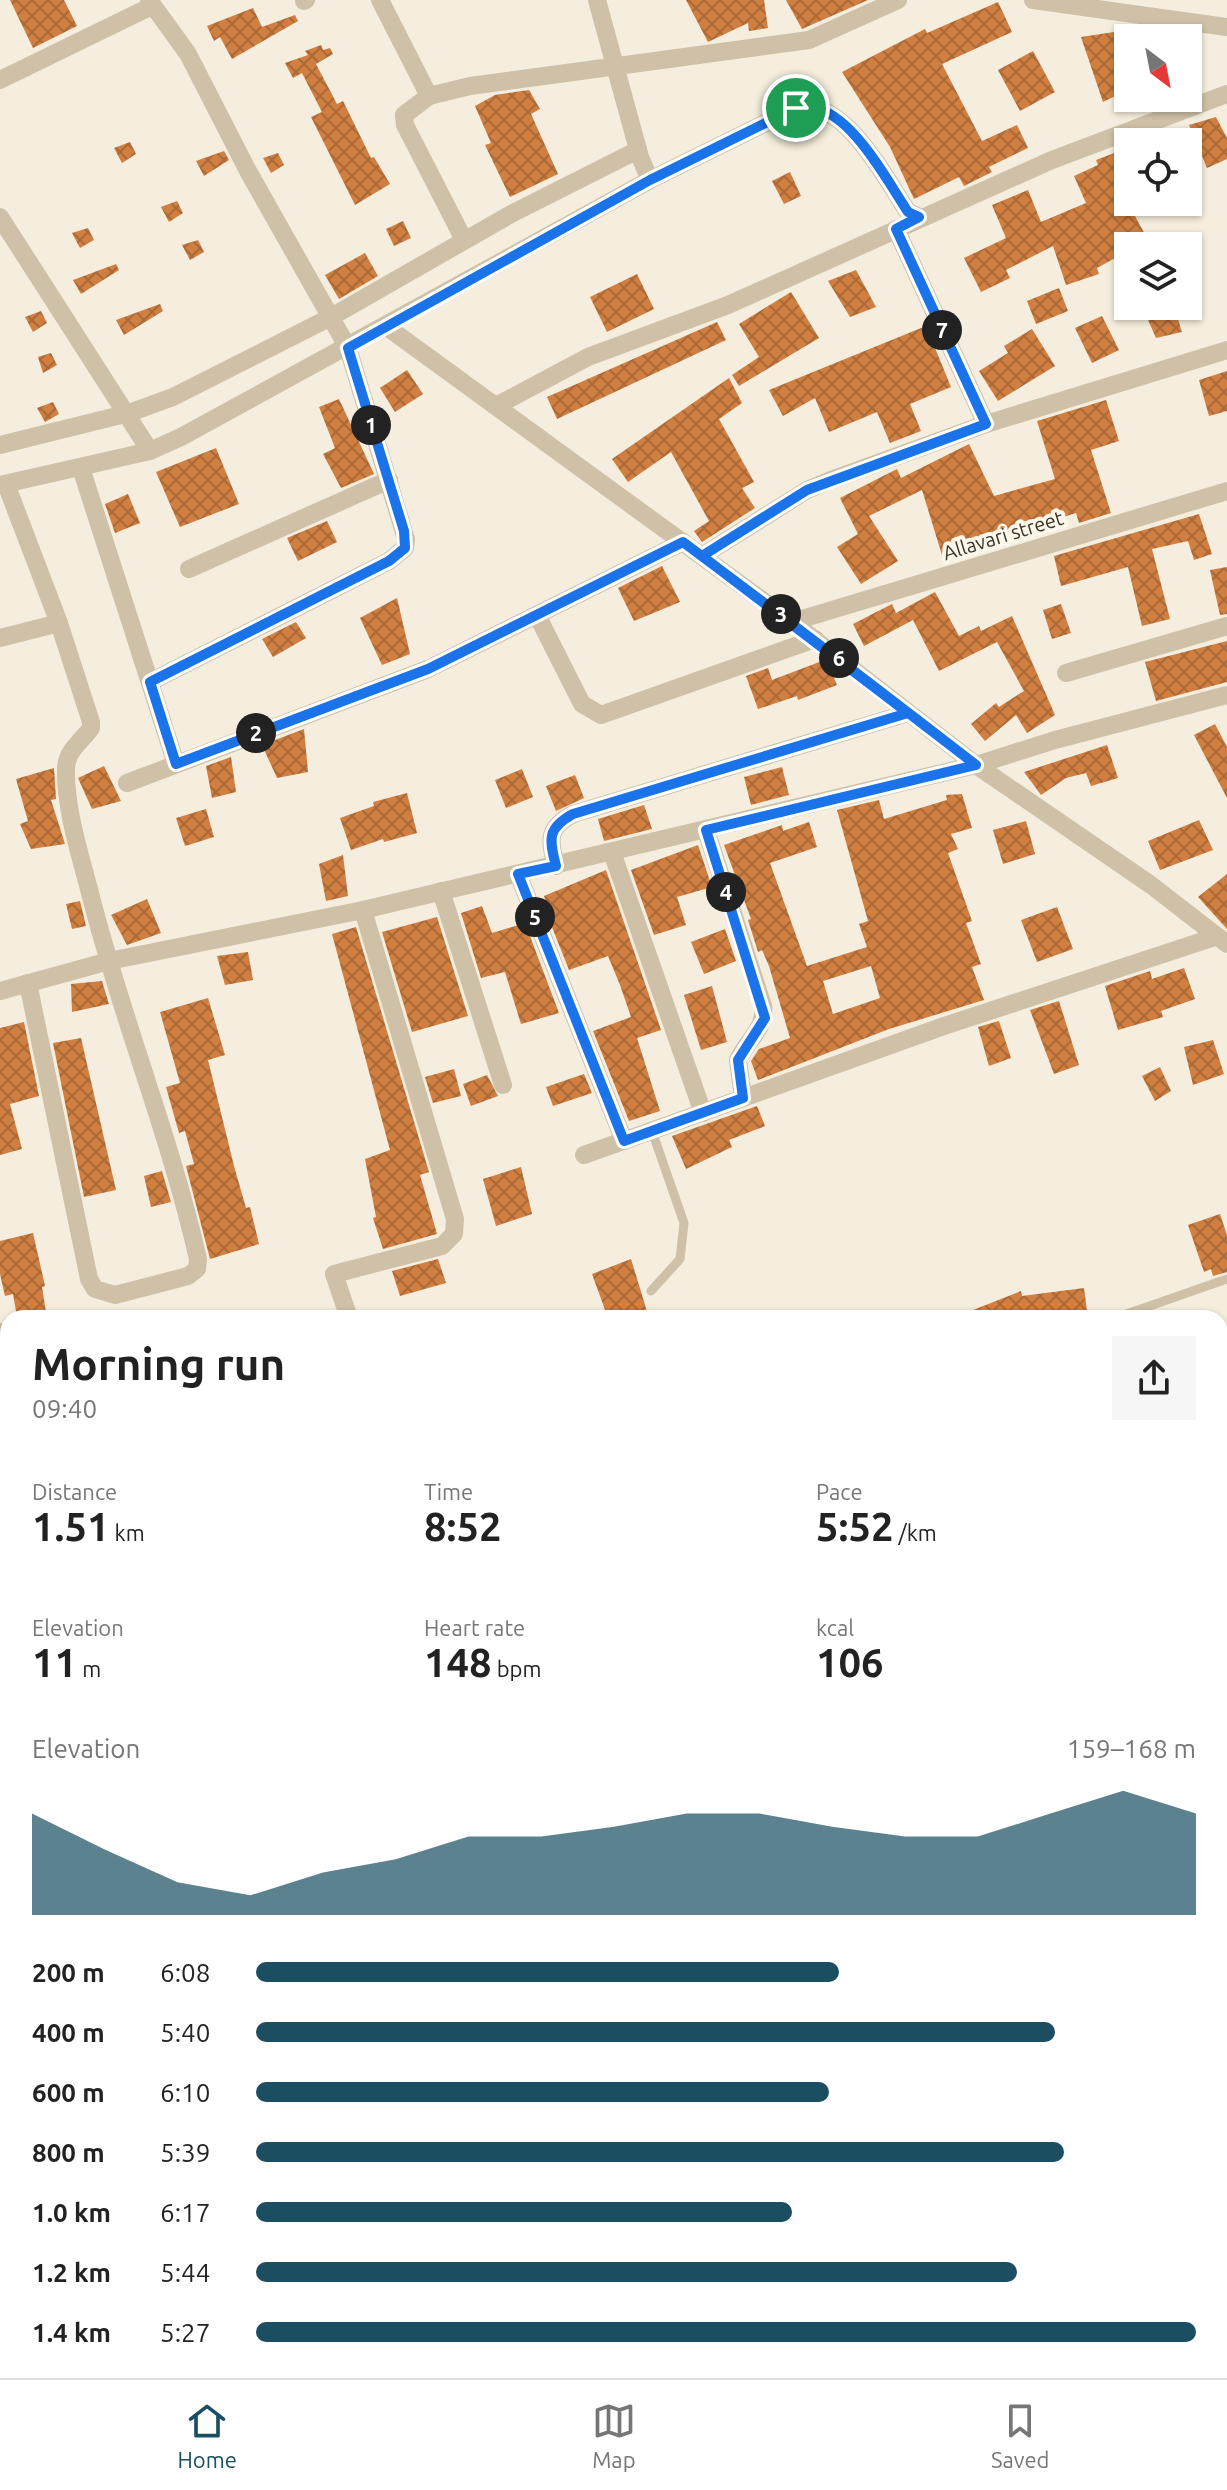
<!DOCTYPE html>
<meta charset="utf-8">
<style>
body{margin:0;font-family:Ubuntu,sans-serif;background:#f6f6f6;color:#222;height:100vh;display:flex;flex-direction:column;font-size:30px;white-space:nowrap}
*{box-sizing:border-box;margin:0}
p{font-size:26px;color:#767676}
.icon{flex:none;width:44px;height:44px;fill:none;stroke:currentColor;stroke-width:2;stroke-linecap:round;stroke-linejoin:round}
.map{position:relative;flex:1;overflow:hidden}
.details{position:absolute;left:0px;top:1310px;width:1228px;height:1068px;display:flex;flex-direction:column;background:#fff;border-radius:24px 24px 0 0;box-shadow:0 2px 6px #0004}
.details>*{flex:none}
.needle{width:52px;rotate:148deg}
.controls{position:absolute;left:1114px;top:24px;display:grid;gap:16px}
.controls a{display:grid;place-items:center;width:88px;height:88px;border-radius:0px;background:#fff;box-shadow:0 2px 6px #0004;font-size:40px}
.pin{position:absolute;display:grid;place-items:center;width:68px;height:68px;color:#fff;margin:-34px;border:4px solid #fff;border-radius:50%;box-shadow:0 2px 8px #0007}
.km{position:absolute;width:40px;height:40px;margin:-20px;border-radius:50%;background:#222;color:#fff;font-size:22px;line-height:40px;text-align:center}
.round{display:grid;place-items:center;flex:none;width:84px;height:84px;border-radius:0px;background:#f6f6f6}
.overview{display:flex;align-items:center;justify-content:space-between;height:136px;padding:0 32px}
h1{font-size:44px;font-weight:600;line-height:60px}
.metrics{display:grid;grid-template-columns:repeat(3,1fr);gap:12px;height:136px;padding:8px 32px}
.metrics div{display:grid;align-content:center}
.metrics b{font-size:40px;font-weight:600}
.metrics small{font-size:22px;font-weight:400}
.metrics p{font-size:22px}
.chart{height:224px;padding:16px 32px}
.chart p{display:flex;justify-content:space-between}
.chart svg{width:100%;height:144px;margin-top:8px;fill:#1a4e60;opacity:.7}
ul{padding:0 32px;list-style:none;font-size:26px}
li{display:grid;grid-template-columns:128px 96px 1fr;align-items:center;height:60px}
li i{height:20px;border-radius:10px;background:#1a4e60}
.dock{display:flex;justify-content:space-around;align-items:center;height:112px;border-top:2px solid #e0e0e0;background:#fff;font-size:22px;color:#767676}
.dock a{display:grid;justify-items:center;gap:4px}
.dock .on{color:#1a4e60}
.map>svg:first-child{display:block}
</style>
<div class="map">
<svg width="1227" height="2378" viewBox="0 0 1227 2378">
<defs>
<pattern id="building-cross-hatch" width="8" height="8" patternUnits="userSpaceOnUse" patternTransform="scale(2)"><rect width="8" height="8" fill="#d07f41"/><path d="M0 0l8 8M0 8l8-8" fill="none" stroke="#aa6936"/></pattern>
</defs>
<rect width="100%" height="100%" fill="#f5eede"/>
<g fill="url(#building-cross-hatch)" fill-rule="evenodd">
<polygon points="10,0 64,0 77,26 33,48"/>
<polygon points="686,0 764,0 768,28 749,31 748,23 708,42"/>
<polygon points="786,0 868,0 802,29"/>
<polygon points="998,2 1012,32 942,64 982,141 1017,125 1028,148 989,167 992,172 964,186 959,177 914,199 890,147 842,72 925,29 927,33"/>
<polygon points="253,8 262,27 295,15 298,21 232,59 220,37 214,41 207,26"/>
<polygon points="1114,32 1128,72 1128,90 1103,102 1081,37"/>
<polygon points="321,45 323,50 330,48 333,54 316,64 337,104 343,101 371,158 374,157 390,184 355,205 311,117 322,112 302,73 293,78 285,63 308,55 305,51"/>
<polygon points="1033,51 1055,92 1020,111 998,70"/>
<polygon points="529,90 540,109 531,114 558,174 510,197 485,145 491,143 475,106 495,95"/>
<polygon points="1216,117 1227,138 1227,159 1207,168 1189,125"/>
<polygon points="130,142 136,154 122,163 114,148"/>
<polygon points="224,151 229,160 204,176 196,161"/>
<polygon points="1117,152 1128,179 1128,203 1148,240 1128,246 1128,251 1097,268 1099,274 1066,285 1053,246 1006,270 1010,278 981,292 964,258 1006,238 992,205 1028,190 1041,222 1086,203 1074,176 1098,165 1096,160"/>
<polygon points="278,153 284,165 271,173 263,158"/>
<polygon points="790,172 801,196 784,204 772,181"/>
<polygon points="177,201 183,213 169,222 161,207"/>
<polygon points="403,221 411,238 394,246 386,229"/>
<polygon points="88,228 94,240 80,248 72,233"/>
<polygon points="198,240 204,252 190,260 182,245"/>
<polygon points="365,253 378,276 339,299 325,275"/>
<polygon points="116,264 119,270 81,294 73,280"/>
<polygon points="856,270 876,307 850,317 828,281"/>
<polygon points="637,274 654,309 607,332 590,297"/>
<polygon points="1059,288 1068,311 1036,324 1027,301"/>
<polygon points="791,292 819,338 739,386 732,375 759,357 739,324"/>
<polygon points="160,304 163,311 124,335 116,320"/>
<polygon points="1142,306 1174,306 1182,332 1156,338"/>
<polygon points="41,311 47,323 33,332 25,317"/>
<polygon points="1102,316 1119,350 1092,363 1075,328"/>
<polygon points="717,322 726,340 557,419 547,397"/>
<polygon points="926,326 951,387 910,404 921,431 890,443 877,412 829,432 815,398 783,416 769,390"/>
<polygon points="1032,329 1055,366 998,401 979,371 1008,353 1004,346"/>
<polygon points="51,353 57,365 43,373 38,357"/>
<polygon points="407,370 423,394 395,412 380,388"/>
<polygon points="1227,371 1227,411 1209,416 1199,380"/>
<polygon points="729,378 742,403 719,419 754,482 742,488 755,508 702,542 694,531 709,521 671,452 628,482 612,459"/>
<polygon points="339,399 374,474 341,488 323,454 335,448 319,407"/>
<polygon points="1106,400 1119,441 1091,450 1111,513 1079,523 1076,513 942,555 922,490 869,516 898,561 861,584 837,547 858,534 840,498 897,469 901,478 969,444 994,496 1055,479 1037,421"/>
<polygon points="53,402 59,414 45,422 37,408"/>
<polygon points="216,448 239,504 180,527 156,472"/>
<polygon points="128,494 140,523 115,533 105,504"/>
<polygon points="1199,514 1212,554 1194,560 1188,541 1152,549 1170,619 1142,626 1128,567 1061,586 1054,556"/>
<polygon points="327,521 337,542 298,561 287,538"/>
<polygon points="662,566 680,602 634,621 618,588"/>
<polygon points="1227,567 1227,614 1220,615 1210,570"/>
<polygon points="935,592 959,636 979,626 981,631 1012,616 1055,715 1027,733 1016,715 985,741 971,724 996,703 999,707 1024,691 997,642 939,671 913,620 864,646 853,624 892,604 896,613"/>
<polygon points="397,598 410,654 382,665 360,618"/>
<polygon points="1061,604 1071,633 1052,639 1043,610"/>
<polygon points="296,622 306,638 273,657 262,639"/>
<polygon points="1227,641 1227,682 1156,701 1145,662"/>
<polygon points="822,661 829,666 837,685 798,700 797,696 758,709 746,676 768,668 772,680"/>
<polygon points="1215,724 1227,747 1227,798 1194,735"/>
<polygon points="304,729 308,772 277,778 262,745"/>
<polygon points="1107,745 1118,778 1091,786 1086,773 1066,778 1041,795 1024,772"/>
<polygon points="231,757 236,792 212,798 206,766"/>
<polygon points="104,766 121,801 92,809 78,778"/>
<polygon points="782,767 789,795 751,805 744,777"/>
<polygon points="54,768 56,799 51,800 65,844 31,849 20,824 28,821 16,779"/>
<polygon points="522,769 533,797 506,808 495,780"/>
<polygon points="575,775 584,798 556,811 546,786"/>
<polygon points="407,793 417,833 384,842 383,839 351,850 340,818 374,806 373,802"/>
<path d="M962 794 972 828 951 834 958 849 948 853 972 921 966 923 981 964 972 967 984 1000 889 1029 758 1080 751 1061 759 1049 790 1038 769 966 762 950 758 952 748 920 751 919 724 845 782 825 783 831 809 822 817 847 770 863 807 966 867 947 859 924 868 921 837 810 879 800 884 819 947 800 946 795ZM871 966 880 998 833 1014 823 981Z"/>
<polygon points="644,805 652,829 604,841 598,819"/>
<polygon points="206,809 214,837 185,846 176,818"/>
<polygon points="1199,820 1213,850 1160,870 1148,841"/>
<polygon points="1026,821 1035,854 1003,864 993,830"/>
<polygon points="698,845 712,887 677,897 686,925 654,935 631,870"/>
<polygon points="343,855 348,896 326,901 319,864"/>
<polygon points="606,870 661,1030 637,1038 660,1111 629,1121 593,1031 631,1017 620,985 608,956 569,970 548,917 551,916 544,896"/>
<polygon points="1227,874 1227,929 1198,897"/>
<polygon points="147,899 161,933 127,945 111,915"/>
<polygon points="80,901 86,926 72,929 66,904"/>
<polygon points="482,906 492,933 525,923 559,1013 521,1024 505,972 481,978 461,913"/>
<polygon points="1057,907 1073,949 1037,962 1021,920"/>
<polygon points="437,917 468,1016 412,1032 382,932"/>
<polygon points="356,927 429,1172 420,1175 437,1234 383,1249 373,1218 376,1217 365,1159 390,1150 332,934"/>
<polygon points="725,929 736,961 704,974 691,942"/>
<polygon points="248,952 253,980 225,985 217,956"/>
<polygon points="1184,968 1195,999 1161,1011 1163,1017 1118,1030 1105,986 1150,971 1152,979"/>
<polygon points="102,981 109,1004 72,1012 71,984"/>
<polygon points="712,986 727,1042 701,1050 684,995"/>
<polygon points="208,998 225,1055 208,1060 234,1166 246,1208 250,1207 259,1244 210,1259 186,1166 194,1164 185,1131 179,1133 166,1087 180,1083 160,1012"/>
<polygon points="1059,1001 1079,1065 1054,1074 1030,1010"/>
<polygon points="999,1021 1011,1058 989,1066 978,1027"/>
<polygon points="24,1022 39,1096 10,1104 22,1149 0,1155 0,1028"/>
<polygon points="81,1038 116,1190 84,1197 53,1043"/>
<polygon points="1213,1040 1224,1074 1193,1085 1184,1047"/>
<polygon points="1160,1067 1171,1091 1155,1101 1142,1076"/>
<polygon points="454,1069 461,1096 433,1103 425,1077"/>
<polygon points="584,1074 592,1093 553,1106 546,1087"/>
<polygon points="487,1075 498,1096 471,1106 463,1084"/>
<polygon points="757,1106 765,1126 729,1140 732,1147 686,1169 672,1136"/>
<polygon points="521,1167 532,1214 496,1226 483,1179"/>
<polygon points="162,1171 171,1202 151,1207 144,1176"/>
<polygon points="1220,1214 1227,1235 1227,1272 1213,1276 1211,1269 1204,1272 1188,1225"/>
<polygon points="33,1233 45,1286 42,1287 46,1312 17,1317 13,1294 5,1296 0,1274 0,1241"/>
<polygon points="438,1259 446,1283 400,1296 392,1271"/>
<polygon points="631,1259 649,1318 608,1318 592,1274"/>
<polygon points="1084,1288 1088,1318 953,1318 1021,1291 1022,1296"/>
</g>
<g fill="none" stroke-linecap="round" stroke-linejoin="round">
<g stroke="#cec1a8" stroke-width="9">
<polyline points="651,1291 680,1259 684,1223 652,1131"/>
<polyline points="1115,1318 1227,1279"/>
<polyline points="163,2370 166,2378"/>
</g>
<g stroke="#cec1a8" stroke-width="18">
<polyline points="149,0 188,54 248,171 348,348 406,539 405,548 389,561 150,682"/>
<polyline points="380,0 429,96"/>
<polyline points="597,0 640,157 650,180"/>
<polyline points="1033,0 1227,27"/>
<polyline points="304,1 306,0"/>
<polyline points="0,80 152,6"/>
<polyline points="0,217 150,451"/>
<polyline points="896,229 986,424"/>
<polyline points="464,240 405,125 404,115 429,96 470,86 809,40 898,0"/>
<polyline points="387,327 792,622 976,765 1151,885 1227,944"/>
<polyline points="496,406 588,357 728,305 1052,160 1227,94"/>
<polyline points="0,445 129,413 173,397 331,317 511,214 638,150"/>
<polyline points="81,468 176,764"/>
<path d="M6 484 59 623 91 722V728C81 742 67 750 66 768 65 809 80 854 90 893 121 1017 170 1135 198 1259L197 1269 188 1276 115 1295 95 1289 89 1279 28 983"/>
<path d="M0 485 150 451 181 437 650 180 796 108C844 96 885 178 908 212L919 217"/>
<polyline points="702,556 807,490 831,480 986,424 1227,350"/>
<polyline points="189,569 389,480"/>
<polyline points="538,617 582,704 601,715 815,639"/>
<polyline points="792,622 1227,491"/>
<polyline points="0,638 59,623"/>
<polyline points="1066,673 1227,626"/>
<polyline points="127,783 428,669 683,542"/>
<path d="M706 830 763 1006C766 1029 747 1040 738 1060L743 1098"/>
<polyline points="612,852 703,1113"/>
<path d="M556 866C549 839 547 828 573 814L908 713"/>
<polyline points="518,874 624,1141"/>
<polyline points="441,891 503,1085"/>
<polyline points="0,991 109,961 363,910 976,765 1055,740 1227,695"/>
<polyline points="584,1155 944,1026 1215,937"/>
<polyline points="349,1318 334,1274 442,1246 454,1234 455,1219 363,910"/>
<polyline points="0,1332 5,1366"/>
<polyline points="1220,1464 1227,1465"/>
<polyline points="1220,1566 1227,1564"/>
<polyline points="1220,1647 1227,1645"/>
<polyline points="1220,1801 1227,1821"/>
<polyline points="1220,1925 1227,1922"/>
<polyline points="0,2307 8,2304"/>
<polyline points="1220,2318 1227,2316"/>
<polyline points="305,2370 309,2378"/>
<polyline points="433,2370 436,2378"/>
<polyline points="539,2370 542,2378"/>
<polyline points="712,2370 715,2378"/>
<polyline points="855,2370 859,2378"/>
<polyline points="1203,2370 1207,2378"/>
<polyline points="1068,2378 1087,2370"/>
</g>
</g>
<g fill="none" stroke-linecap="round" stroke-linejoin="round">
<g stroke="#fff" stroke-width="16">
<path id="route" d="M796 108 650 180 348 348 404 531 405 548 389 561 150 682 176 764 428 669 683 542C782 616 879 690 976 765L706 830 765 1018 738 1060 743 1098 624 1141 518 874 556 866C549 839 547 828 573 814L908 713 702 556 807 490 986 424 896 229 919 217 908 212C885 178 844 96 796 108"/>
</g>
<use href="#route" stroke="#1a73e8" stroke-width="10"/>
</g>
<g text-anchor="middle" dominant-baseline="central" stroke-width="8" stroke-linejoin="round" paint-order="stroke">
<g font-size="20" fill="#3b3229" stroke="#fcf7eb">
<text transform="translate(1003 535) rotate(-17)">Allavari street</text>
</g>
</g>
</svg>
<div class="controls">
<a><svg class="needle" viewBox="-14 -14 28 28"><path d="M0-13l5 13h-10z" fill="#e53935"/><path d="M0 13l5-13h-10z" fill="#767676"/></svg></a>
<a><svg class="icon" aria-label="locate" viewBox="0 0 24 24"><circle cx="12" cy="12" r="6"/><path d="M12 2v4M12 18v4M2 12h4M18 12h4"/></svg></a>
<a><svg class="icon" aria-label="layers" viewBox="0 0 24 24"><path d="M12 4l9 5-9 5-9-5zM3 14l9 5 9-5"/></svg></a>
</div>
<div class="pin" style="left:796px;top:108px;background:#1e9e55"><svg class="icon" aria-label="arrive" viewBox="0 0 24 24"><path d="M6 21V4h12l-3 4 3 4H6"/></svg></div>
<b class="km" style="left:371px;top:425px">1</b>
<b class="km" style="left:256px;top:733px">2</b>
<b class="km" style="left:781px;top:614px">3</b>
<b class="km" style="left:726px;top:892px">4</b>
<b class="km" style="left:535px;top:917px">5</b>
<b class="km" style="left:839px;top:658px">6</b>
<b class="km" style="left:942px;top:330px">7</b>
<section class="details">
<div class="overview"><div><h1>Morning run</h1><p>09:40</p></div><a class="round"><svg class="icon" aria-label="share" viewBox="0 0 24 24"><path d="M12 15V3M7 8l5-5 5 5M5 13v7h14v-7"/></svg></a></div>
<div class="metrics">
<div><p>Distance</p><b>1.51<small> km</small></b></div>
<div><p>Time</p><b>8:52</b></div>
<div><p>Pace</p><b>5:52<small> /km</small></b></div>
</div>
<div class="metrics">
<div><p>Elevation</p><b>11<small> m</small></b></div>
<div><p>Heart rate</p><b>148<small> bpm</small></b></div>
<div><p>kcal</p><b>106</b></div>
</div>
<div class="chart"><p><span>Elevation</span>159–168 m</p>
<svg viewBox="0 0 160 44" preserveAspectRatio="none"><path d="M0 44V13L10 24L20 34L30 38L40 31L50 27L60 20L70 20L80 17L90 13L100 13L110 17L120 20L130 20L140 13L150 6L160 13V44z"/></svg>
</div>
<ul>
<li><b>200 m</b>6:08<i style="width:62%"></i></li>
<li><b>400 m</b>5:40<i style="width:85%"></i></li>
<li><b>600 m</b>6:10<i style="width:61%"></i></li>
<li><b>800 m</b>5:39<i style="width:86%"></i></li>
<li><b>1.0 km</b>6:17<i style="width:57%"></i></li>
<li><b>1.2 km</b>5:44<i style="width:81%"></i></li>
<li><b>1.4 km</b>5:27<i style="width:100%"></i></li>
</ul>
</section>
</div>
<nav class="dock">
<a class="on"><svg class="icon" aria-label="home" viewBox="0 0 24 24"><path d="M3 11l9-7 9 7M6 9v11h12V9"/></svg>Home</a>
<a><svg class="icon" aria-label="map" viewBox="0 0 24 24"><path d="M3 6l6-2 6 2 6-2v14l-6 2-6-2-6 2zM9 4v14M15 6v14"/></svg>Map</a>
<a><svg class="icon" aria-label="saved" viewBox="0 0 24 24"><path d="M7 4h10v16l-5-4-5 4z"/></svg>Saved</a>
</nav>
